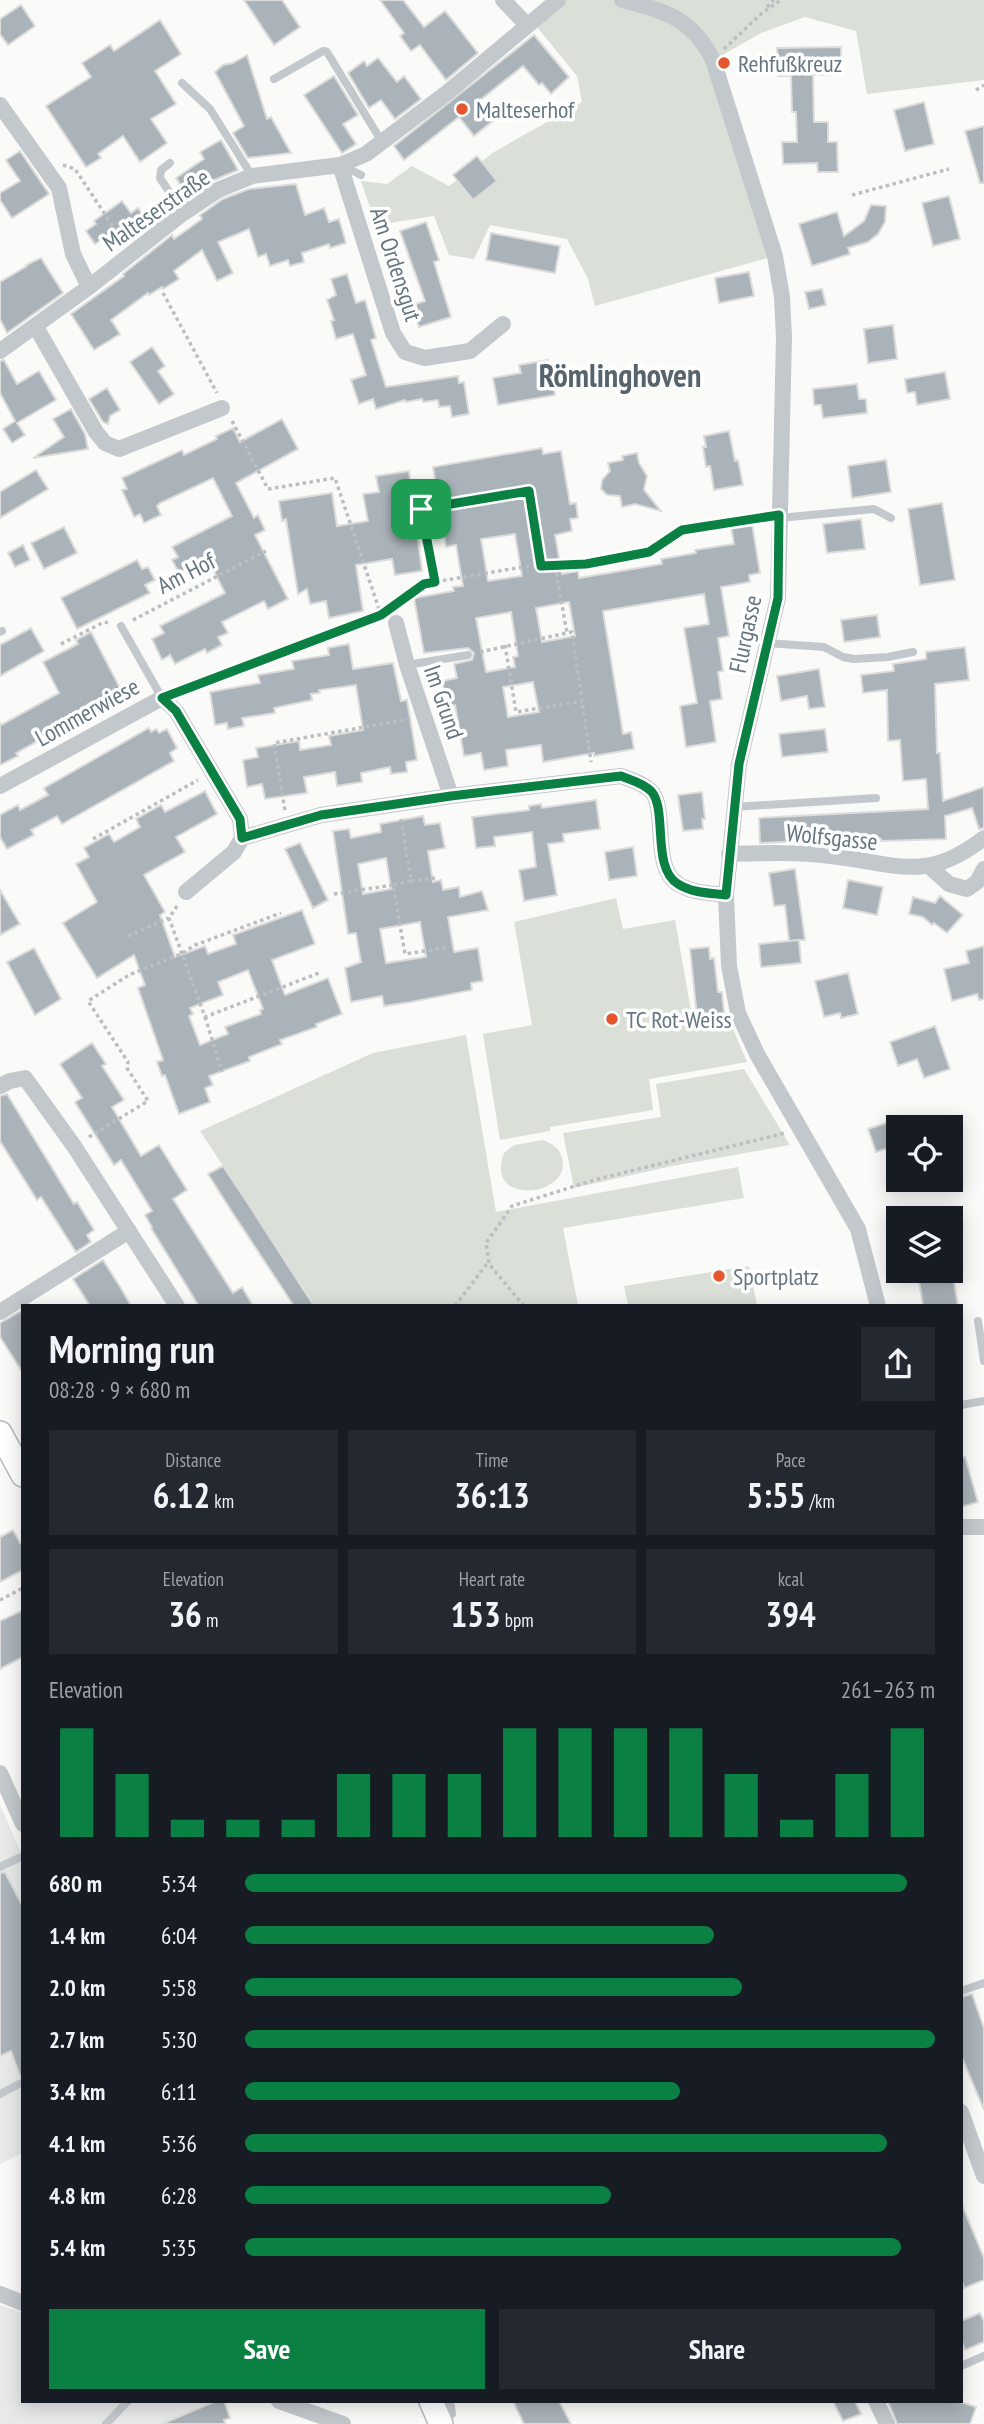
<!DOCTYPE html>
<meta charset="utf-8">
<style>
body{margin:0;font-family:"PT Sans Narrow",sans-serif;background:#242831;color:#f1f3f6;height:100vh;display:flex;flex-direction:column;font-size:26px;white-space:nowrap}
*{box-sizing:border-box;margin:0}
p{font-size:23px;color:#9ea1a6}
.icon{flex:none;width:38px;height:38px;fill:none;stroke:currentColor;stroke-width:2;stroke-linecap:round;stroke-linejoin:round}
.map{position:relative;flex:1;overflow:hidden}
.drawer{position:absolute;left:21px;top:1304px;width:942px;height:1099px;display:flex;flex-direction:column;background:#171b24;border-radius:0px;box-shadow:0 4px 18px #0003}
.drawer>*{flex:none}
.controls{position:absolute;left:886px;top:1115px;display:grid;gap:14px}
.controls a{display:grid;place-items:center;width:77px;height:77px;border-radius:0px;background:#171b24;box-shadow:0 4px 18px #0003;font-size:35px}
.pin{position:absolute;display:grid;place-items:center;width:60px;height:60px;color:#fff;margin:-30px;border-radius:14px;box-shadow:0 4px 10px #0006}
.round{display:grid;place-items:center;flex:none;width:74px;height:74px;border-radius:0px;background:#242831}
.overview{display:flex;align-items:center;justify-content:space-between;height:119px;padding:0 28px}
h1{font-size:38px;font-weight:800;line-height:52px}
.metrics{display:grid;grid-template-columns:repeat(3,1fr);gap:10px;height:119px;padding:7px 28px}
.metrics div{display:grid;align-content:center;border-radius:0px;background:#242831;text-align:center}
.metrics b{font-size:35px;font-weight:800}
.metrics small{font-size:19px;font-weight:400}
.metrics p{font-size:19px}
.chart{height:196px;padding:14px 28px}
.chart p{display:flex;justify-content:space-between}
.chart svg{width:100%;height:126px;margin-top:7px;stroke:#0b8043;stroke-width:6}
.primary-button{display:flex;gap:14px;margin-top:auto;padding:14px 28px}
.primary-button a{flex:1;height:80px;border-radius:0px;background:#0b8043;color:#fff;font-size:28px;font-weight:800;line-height:80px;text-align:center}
.primary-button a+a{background:#242831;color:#f1f3f6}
ul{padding:0 28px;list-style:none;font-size:23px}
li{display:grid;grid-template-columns:112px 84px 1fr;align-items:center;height:52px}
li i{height:18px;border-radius:9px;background:#0b8043}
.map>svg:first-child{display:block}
</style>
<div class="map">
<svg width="984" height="2424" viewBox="0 0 984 2424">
<rect width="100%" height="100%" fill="#fafaf8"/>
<g fill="#e8e9e9">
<polygon points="0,1805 23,1857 23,2074 20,2076 23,2083 23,2153 0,2164"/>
<polygon points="0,2305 23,2313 23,2401 223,2401 230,2418 224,2420 225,2424 0,2424"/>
</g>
<g fill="#dadfd7">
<polygon points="558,0 984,0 984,80 867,94 856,31 805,17 761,33 712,61 775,256 595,306 588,279 567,239 490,225 474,259 449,255 434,216 376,225 361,181 387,184 412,166 449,186 494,152 582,102 577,76 532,21"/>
<polygon points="616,898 623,929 675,920 693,1022 728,1017 747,1062 649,1079 653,1110 550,1127 550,1131 500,1140 483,1034 532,1025 514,922"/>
<polygon points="466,1035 496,1212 738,1167 744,1198 563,1228 578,1305 315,1305 200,1131 373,1053"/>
<polygon points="744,1069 790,1145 672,1166 574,1188 563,1133 661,1117 656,1084"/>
<path d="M543 1140C552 1144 559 1147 562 1158 573 1197 483 1207 504 1153L514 1145Z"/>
<polygon points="749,1266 757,1305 628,1305 624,1286"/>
</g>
<g fill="#aab3b9" stroke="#dcdcda" stroke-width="2" fill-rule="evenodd">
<polygon points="244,0 282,0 300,27 274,45"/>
<polygon points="380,0 403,0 424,27 445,11 478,53 446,80 420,45 411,51 400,36 404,33"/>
<polygon points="21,5 35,26 8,45 0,34 0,19"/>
<polygon points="160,20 181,54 155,71 176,104 151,119 167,143 140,162 123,136 98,154 101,158 86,167 46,106 91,77 82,63 110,45 114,51"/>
<polygon points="534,35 569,77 551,94 542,83 539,85 523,66 479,101 494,120 474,136 459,117 404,160 394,146"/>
<polygon points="841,47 841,74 813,75 814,122 828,122 828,142 837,142 838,172 818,172 817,163 783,164 782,142 797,142 796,112 792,112 791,76 778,76 777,48"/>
<polygon points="247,55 267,119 271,117 291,153 248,158 233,133 244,126 215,72 223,65 233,63"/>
<polygon points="378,58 397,82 404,76 421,99 395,119 381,100 369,108 348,73 364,61 367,66"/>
<polygon points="334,76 358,115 343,124 356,144 342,153 304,95"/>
<polygon points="924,102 934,144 905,151 894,110"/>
<polygon points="984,126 984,183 980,183 965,131"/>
<polygon points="221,140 238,170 212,181 188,197 176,178 204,159 200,152"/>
<polygon points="20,151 49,194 12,218 0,200 0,193 20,181 6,160"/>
<polygon points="477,156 497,181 473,200 453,175"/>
<polygon points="296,184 305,215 324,208 329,222 339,219 346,243 330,248 329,244 302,253 304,262 290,266 288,260 270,266 266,254 258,257 249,229 218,242 233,273 217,281 202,250 174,271 179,279 163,289 162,287 149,295 148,293 111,320 120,334 94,350 71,314 124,276 123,274 172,235 174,239 202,219 200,215 223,199 249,189"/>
<polygon points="949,196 960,239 933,246 922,203"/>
<polygon points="122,201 131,213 138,208 150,226 129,242 119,228 95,244 86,231 96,224 94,221"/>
<polygon points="871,205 886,206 885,222 878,234 868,242 848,248 850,254 812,266 799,224 837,212 844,236 864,221"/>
<polygon points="426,222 439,260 434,262 451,317 419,327 412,305 425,301 400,231"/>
<polygon points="491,233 560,246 555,273 486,260"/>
<polygon points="41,258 63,293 7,333 0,319 0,282 27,266 26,265"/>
<polygon points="749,272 754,296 719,303 715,278"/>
<polygon points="347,274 356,303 365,300 376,338 371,340 386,387 458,376 459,383 464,382 469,414 452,417 450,406 439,407 438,400 423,402 422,399 406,402 405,400 376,409 373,399 359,404 351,380 366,375 353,334 336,339 331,321 334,320 327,300 336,295 331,279"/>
<polygon points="822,289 826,305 809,309 805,292"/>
<polygon points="893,325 897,359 868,363 864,329"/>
<polygon points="152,347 165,366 158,371 174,394 159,404 130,362"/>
<polygon points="4,360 17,384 39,371 56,400 17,423 25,435 12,443 3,429 15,421 0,393 0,361"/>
<polygon points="548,360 555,395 498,405 493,378 521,373 519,365"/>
<polygon points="945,372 950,399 917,405 915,392 907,393 905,379"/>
<polygon points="857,384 859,399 866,399 867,413 823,418 821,405 814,405 813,389"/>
<polygon points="107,388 120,410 110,416 108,424 103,422 89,399"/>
<polygon points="71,409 85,434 88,449 33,458 64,437 53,419"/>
<polygon points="282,419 298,449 236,483 254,518 258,515 265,530 255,535 288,599 268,609 264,601 222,622 228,633 218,637 222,645 207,653 205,649 175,664 170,655 162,660 152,639 164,633 160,626 225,593 212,567 193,577 189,568 179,573 172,560 178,557 172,547 232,516 213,478 160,503 157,506 161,515 144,523 140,514 134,517 122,490 127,489 122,478 182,450 184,455 217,439 216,436 233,428 240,442"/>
<polygon points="729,431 735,461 738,460 743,485 714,490 710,466 706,467 703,447 706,447 704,436"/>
<path d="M542 448 543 454 561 451 570 504 576 503 578 518 570 519 572 531 555 535 562 574 578 571 579 578 662 564 661 559 696 553 695 550 734 544 731 527 752 524 760 573 749 575 750 582 721 587 729 636 718 638 723 671 718 672 722 699 710 701 716 742 686 747 680 706 697 703 684 628 709 624 704 594 603 611 623 734 631 732 634 749 594 756V753L543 762 541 745 506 750 508 766 484 770 481 753 464 756 455 705 446 706 442 681 457 678 454 664 472 660 474 653 468 648 424 653 414 598 454 591 453 587 463 586 456 545 446 547 433 467ZM515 534 522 576 488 581 481 539ZM569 602 575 636 542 642 536 608ZM511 612 518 656 513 657 515 667 486 672 476 618ZM533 682 539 712 508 717 503 687Z"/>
<polygon points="637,453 639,463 647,476 644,490 661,511 635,504 622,507 620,496 607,495 601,489 602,480 610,471 608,463 623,460 622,456"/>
<polygon points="886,460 891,492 852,498 848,466"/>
<polygon points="36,470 48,489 0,518 0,492"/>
<polygon points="409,471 422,571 395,575 392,559 356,565 363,611 329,618 326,601 310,604 307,589 298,594 286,519 282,521 279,501 332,493 337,526 368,521 363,494 379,492 376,476"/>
<polygon points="942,503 955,580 920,585 908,509"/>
<polygon points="861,519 865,549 827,553 823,524"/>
<polygon points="64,527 77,553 44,569 31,543"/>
<polygon points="23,545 30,560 15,567 8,553"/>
<polygon points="137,560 142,569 148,567 155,580 145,585 150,593 77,629 61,598"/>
<polygon points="877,615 880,637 844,642 841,620"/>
<polygon points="31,628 44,651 0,676 0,645"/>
<polygon points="91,632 124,696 89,714 91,719 76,726 74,721 16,753 18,756 0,765 0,723 1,725 59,693 43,662 78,644 76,640"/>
<polygon points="349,644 353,669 393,663 401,701 407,700 417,760 406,762 407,772 391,774 390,767 361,773 362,782 337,786 335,772 304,777 307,793 265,799 262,784 247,787 243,760 258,757 256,748 299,741 300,750 331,745 329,736 363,730 356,685 319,690 320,693 311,694 312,700 274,708 275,713 242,718 244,726 228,729 227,723 215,725 210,692 260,683 258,675 294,669 292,661 329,655 328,648"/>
<polygon points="965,647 969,680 935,684 937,753 940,753 943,801 984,787 984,828 979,829 972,808 945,816 946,839 881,841 881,839 863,838 760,843 759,818 928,809 926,779 903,781 900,740 888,741 887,690 863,693 861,675 894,671 893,664 926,659 926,652"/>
<polygon points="819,669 825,707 809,709 807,696 781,701 777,676"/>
<polygon points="149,728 151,732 156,729 159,733 167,729 177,748 170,753 174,761 62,824 57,816 31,830 34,835 7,849 0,837 0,815 18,805 20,810 48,795 44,788"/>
<polygon points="825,729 828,752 782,757 779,734"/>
<path d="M205 791 217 814 176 837 185 852 144 875 165 912 160 915 175 957 205 946 208 954 236 944 233 935 302 910 315 944 272 960 285 995 328 978 342 1014 316 1024 317 1027 280 1040 282 1044 249 1057 250 1061 209 1076 213 1085 205 1088 210 1102 179 1114 165 1075 162 1076 157 1062 163 1060 138 988 145 985 134 955 97 978 63 923 97 902 76 864 89 857 84 848 109 834 114 842 140 827 136 819 161 805 165 812ZM248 970 263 1009 260 1010 261 1014 225 1027 228 1034 200 1045 189 1016 193 1014 190 1008 223 995 218 982Z"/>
<polygon points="702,792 705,819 702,819 703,829 683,831 678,795"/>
<polygon points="596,800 600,829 563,834 564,842 548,844 557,895 524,901 519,870 536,867 532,832 494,837 495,846 476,848 472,817 529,810 529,806 541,804 542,808"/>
<path d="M423 816 425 825 440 823 445 848 428 851 433 882 441 880 443 890 459 887 460 897 482 891 488 910 448 917 454 952 478 948 483 981 471 983 472 990 411 1002 384 1006 382 996 351 1002 345 968 361 962 356 933 348 934 333 831 349 829 351 838 381 832 380 824ZM386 858 391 889 363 894 358 864ZM420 922 426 957 386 963 380 929Z"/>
<polygon points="300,843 328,900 313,908 285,849"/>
<polygon points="633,847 637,876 609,880 605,852"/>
<polygon points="795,869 805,940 799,940 801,963 761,967 759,944 798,940 789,941 785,905 774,906 769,873"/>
<polygon points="848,880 883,887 877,915 843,908"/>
<polygon points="0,890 20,924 0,935"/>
<polygon points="940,896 963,915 947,933 934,923 932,925 923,917 909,914 913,897 935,903"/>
<polygon points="984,946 984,999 979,1000 977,994 952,1001 944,969 969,963 966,951"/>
<polygon points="709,947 710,959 714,958 718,992 722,992 724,1013 697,1016 690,949"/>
<polygon points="34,948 61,999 35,1015 7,962"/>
<polygon points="848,973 858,1014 841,1018 840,1013 824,1017 815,981"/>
<polygon points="935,1026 950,1069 924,1078 917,1059 898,1066 890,1042"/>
<polygon points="92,1043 106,1064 102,1066 124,1100 112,1107 141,1156 159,1145 187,1190 173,1199 233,1293 242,1287 253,1306 199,1306 151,1228 152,1227 145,1215 152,1211 121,1160 114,1165 75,1102 82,1098 60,1064"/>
<polygon points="7,1094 74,1204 77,1202 94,1230 87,1235 91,1242 76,1252 41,1197 37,1200 0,1141 0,1096"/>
<polygon points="898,1119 898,1145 876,1152 868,1129"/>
<polygon points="223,1166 247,1202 314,1306 294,1306 232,1212 208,1174"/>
<polygon points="103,1260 122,1290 131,1306 90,1306 73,1279"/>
<polygon points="953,1275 958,1306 923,1306 919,1281"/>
<polygon points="23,1310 23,1373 0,1337 0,1323"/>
<polygon points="965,1457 978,1502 961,1507 961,1458"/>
<polygon points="13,1530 20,1543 23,1544 23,1570 0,1582 0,1537"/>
<polygon points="23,1610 23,1657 0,1669 0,1621"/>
<polygon points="5,1872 23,1907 23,2076 20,2076 11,2051 0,2056 0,1873"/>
<polygon points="972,1994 984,2028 984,2110 961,2055 961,1997"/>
<polygon points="961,2203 984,2258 984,2280 964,2288 961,2278"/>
<polygon points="980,2313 984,2321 984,2342 965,2350 961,2339 961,2321"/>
<polygon points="216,2401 224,2401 230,2418 224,2420 225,2424 162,2424"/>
<polygon points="513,2401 559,2401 571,2424 524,2424"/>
<polygon points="833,2401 855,2401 861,2414 843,2421"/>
<polygon points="888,2401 958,2401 976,2407 970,2424 897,2424"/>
</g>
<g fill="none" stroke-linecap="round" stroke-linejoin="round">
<g stroke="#b3babf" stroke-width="26">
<g id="secondary">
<polyline points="0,1433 23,1475"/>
<polyline points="431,2401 441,2424"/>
</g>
</g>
<g stroke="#bbbfc2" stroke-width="3.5" stroke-dasharray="3.5 3.5" stroke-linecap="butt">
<polyline points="767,7 774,0"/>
<polyline points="724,49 761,14 781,0"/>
<polyline points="976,90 984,85"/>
<polyline points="63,165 75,169 122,240"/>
<polyline points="852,195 949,169"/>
<polyline points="163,293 217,393"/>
<polyline points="232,421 268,489 335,478 381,615"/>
<polyline points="555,566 567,633 572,632 591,762"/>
<polyline points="435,582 421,509 529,491 541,566"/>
<polyline points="394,605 423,584 435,582 528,566 586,564 649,552 682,530 765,517"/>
<polyline points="133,620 266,551"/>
<polyline points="61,644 104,622 110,623"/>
<polyline points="505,645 516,712 583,701"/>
<polyline points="480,652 567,633"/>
<polyline points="180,691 382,614"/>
<polyline points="285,810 274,743 410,719"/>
<polyline points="401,819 411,881 393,885 405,954 450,947"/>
<polyline points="93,839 198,780"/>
<polyline points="411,881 435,878"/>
<polyline points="334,894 393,885"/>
<polyline points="177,906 169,918 205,1017 319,973"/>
<polyline points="128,936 169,918"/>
<polyline points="205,1017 222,1072"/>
<polyline points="89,1137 148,1101 127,1068 128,1062 88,1001 129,975 181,954 195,945 281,913"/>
<polyline points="455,1306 489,1261"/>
<polyline points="524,1306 489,1264 486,1243 512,1206 594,1180 785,1133"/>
<polyline points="0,1600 23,1588"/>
</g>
<g stroke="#c3c8cc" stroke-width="8">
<polyline points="274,79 323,51 327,52 382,142"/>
<polyline points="182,83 210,109 252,176"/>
<polyline points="170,163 161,170 160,178 183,213"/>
<polyline points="341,165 361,175"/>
<polyline points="779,518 874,509 891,518"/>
<polyline points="121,626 162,698"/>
<polyline points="0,632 2,631"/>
<polyline points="767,643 824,647 843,657 854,659 888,657 913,652"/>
<polyline points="407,665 468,655"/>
<polyline points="734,807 876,798"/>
<polyline points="978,1321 984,1361"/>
<polyline points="961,1405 984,1401"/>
<polyline points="0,1867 23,1856"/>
<polyline points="961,1991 984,1983"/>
<polyline points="0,2094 23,2082"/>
<polyline points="961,2366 984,2356"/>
<polyline points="443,2422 452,2414 450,2401"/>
<polyline points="106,2424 128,2401"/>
</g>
<g stroke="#c3c8cc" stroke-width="16">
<polyline points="503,0 527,25"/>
<path d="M622 0C665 11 692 18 713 60L775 256 782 297 784 337 778 598 739 764 726 895 729 966 738 1013 757 1054 858 1229 878 1306"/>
<polyline points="0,105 59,188 73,254 89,287"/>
<polyline points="340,165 393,333 405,352 425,358 470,351 503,324"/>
<polyline points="36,327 96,432 105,443 119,449 222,408"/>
<polyline points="0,351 89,287 182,214 218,190 252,176 340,165 366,154 448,92 558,0"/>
<polyline points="396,623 407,665 451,796"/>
<polyline points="0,786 162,698 176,711 240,819 242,838 234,852 186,892"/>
<path d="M242 838 321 815 451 796 621 776C631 780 643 783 651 791 668 809 651 868 678 884 692 893 710 893 726 895"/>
<path d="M729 854C763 853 797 852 831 856 896 863 925 884 984 838"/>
<polyline points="930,867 949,884 967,889 977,882 984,869"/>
<polyline points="0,1086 10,1081 25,1078 74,1146 177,1306"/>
<polyline points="0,1312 129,1231"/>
<polyline points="961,1527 984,1527"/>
<polyline points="0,1773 23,1824"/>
<polyline points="961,2112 984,2176"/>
<polyline points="0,2294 23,2303"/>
<polyline points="279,2401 343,2424"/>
<polyline points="876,2401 887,2424"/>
</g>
<use href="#secondary" stroke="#fff" stroke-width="23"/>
</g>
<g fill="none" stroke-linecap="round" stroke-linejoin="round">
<g stroke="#fff" stroke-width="14">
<path id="route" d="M529 491 541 566 586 564 649 552 682 530 779 515 778 598 739 764 726 895C710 893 692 893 678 884 651 868 668 809 651 791 643 783 631 780 621 776L451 796 321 815 242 838 240 819 176 711 162 698 381 615 424 584 435 582 421 509Z"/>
</g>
<use href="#route" stroke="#0b8043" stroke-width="9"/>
</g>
<g fill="#e4572e" stroke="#fff" stroke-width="2.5">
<circle cx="724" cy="63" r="7"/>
<circle cx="462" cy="109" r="7"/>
<circle cx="612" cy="1019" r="7"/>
<circle cx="719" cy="1276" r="7"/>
</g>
<g text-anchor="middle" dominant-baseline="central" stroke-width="7" stroke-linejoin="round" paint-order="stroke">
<g font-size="24" fill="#657683" stroke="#fff" text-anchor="start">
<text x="738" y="63">Rehfußkreuz</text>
<text x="476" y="109">Malteserhof</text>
<text x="626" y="1019">TC Rot-Weiss</text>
<text x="733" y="1276">Sportplatz</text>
</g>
<g font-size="24" fill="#657683" stroke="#fff">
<text transform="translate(156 210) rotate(-35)">Malteserstraße</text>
<text transform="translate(396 264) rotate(72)">Am Ordensgut</text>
<text transform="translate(186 573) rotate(-27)">Am Hof</text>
<text transform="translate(745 634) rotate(-78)">Flurgasse</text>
<text transform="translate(444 702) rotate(71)">Im Grund</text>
<text transform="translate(87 712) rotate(-29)">Lommerwiese</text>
<text transform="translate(832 837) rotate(6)">Wolfsgasse</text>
</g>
<g font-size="32" font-weight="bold" fill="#57646e" stroke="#fff">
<text x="620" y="375">Römlinghoven</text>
</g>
</g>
</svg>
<div class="controls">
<a><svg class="icon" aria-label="locate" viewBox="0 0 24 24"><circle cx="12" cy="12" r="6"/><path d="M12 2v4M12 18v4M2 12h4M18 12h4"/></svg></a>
<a><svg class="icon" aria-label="layers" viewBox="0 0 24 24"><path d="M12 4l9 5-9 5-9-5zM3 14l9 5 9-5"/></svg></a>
</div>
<div class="pin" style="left:421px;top:509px;background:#1e9e55"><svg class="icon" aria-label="arrive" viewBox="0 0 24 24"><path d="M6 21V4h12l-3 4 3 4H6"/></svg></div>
<section class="drawer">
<div class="overview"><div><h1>Morning run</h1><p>08:28 · 9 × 680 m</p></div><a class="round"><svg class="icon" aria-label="share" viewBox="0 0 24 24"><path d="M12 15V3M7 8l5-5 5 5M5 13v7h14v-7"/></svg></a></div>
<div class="metrics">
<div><p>Distance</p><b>6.12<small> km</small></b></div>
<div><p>Time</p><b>36:13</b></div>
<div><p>Pace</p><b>5:55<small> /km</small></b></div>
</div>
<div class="metrics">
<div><p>Elevation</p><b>36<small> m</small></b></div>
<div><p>Heart rate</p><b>153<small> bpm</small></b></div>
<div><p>kcal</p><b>394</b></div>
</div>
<div class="chart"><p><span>Elevation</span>261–263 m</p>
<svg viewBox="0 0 160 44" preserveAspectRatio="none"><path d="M5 44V6M15 44V22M25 44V38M35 44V38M45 44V38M55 44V22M65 44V22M75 44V22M85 44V6M95 44V6M105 44V6M115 44V6M125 44V22M135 44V38M145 44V22M155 44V6"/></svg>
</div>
<ul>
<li><b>680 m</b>5:34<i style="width:96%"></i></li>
<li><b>1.4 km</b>6:04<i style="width:68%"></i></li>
<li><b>2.0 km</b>5:58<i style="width:72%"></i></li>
<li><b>2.7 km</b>5:30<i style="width:100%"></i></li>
<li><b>3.4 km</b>6:11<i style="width:63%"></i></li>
<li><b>4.1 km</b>5:36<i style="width:93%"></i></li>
<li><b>4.8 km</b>6:28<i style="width:53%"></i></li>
<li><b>5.4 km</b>5:35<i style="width:95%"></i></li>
</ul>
<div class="primary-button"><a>Save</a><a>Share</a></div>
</section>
</div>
